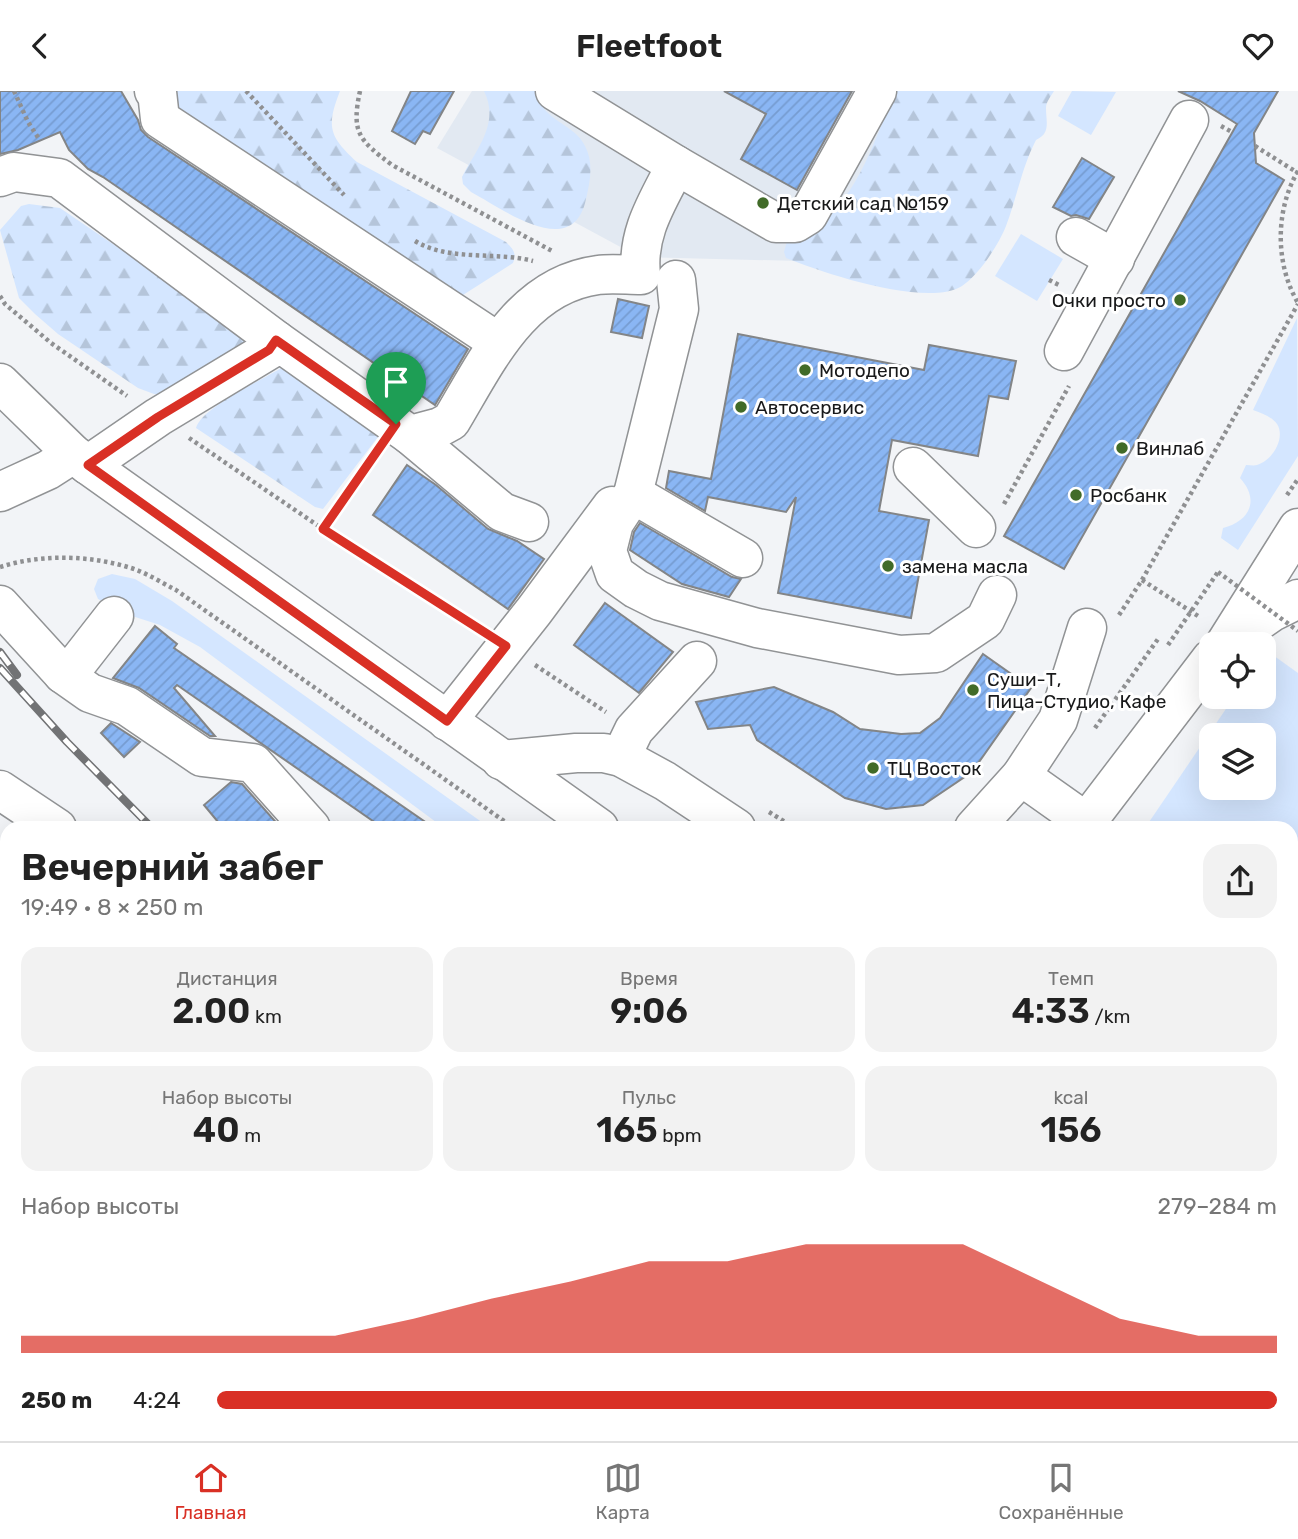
<!DOCTYPE html>
<html lang="ru">
<meta charset="utf-8">
<style>
body{margin:0;font-family:Rubik,sans-serif;background:#f2f2f2;color:#222;height:100vh;display:flex;flex-direction:column;font-size:26px;white-space:nowrap}
*{box-sizing:border-box;margin:0}
p{font-size:23px;color:#767676}
.icon{flex:none;width:38px;height:38px;fill:none;stroke:currentColor;stroke-width:2;stroke-linecap:round;stroke-linejoin:round}
.map{position:relative;flex:1;overflow:hidden}
.side{position:absolute;left:0px;top:730px;width:1298px;height:621px;display:flex;flex-direction:column;background:#fff;border-radius:21px 21px 0 0;box-shadow:0 7px 28px #0002}
.side>*{flex:none}
.fabs{position:absolute;left:1199px;top:541px;display:grid;gap:14px}
.fabs a{display:grid;place-items:center;width:77px;height:77px;border-radius:14px;background:#fff;box-shadow:0 7px 28px #0002;font-size:35px}
.pin{position:absolute;display:grid;place-items:center;width:60px;height:60px;color:#fff;margin:-72px -30px;border-radius:50% 50% 50% 0;rotate:-45deg;box-shadow:0 0 7px #0007}
.pin .icon{rotate:45deg}
.round{display:grid;place-items:center;flex:none;width:74px;height:74px;border-radius:21px;background:#f2f2f2}
.overview{display:flex;align-items:center;justify-content:space-between;height:119px;padding:0 21px}
h1{font-size:38px;font-weight:600;line-height:52px}
.figures{display:grid;grid-template-columns:repeat(3,1fr);gap:10px;height:119px;padding:7px 21px}
.figures div{display:grid;align-content:center;border-radius:18px;background:#f2f2f2;text-align:center}
.figures b{font-size:35px;font-weight:600}
.figures small{font-size:19px;font-weight:400}
.figures p{font-size:19px}
.chart{height:196px;padding:14px 21px}
.chart p{display:flex;justify-content:space-between}
.chart svg{width:100%;height:126px;margin-top:7px;fill:#d93025;opacity:.7}
ul{padding:0 21px;list-style:none;font-size:23px}
li{display:grid;grid-template-columns:112px 84px 1fr;align-items:center;height:52px}
li i{height:18px;border-radius:9px;background:#d93025}
header{display:flex;justify-content:space-between;align-items:center;height:91px;padding:0 21px;background:#fff;font-size:32px;font-weight:600}
.tabs{display:flex;justify-content:space-around;align-items:center;height:98px;border-top:2px solid #e0e0e0;background:#fff;font-size:19px;color:#767676}
.tabs a{display:grid;justify-items:center;gap:4px}
.tabs .current{color:#d93025}
.map>svg:first-child{display:block}
</style>
<header><svg class="icon" aria-label="back" viewBox="0 0 24 24"><path d="M15 5l-7 7 7 7"/></svg>Fleetfoot<svg class="icon" aria-label="heart" viewBox="0 0 24 24"><path d="M12 20l-8-8c-3-5 5-10 8-4 3-6 11-1 8 4z"/></svg></header>
<div class="map">
<svg width="1298" height="1350" viewBox="0 0 1298 1350">
<defs>
<pattern id="forest-firs" width="22" height="20" patternUnits="userSpaceOnUse" patternTransform="scale(1.75)"><rect width="22" height="20" fill="#d4e6ff"/><path d="M5 1l3.5 6h-7zM16 11l3.5 6h-7z" fill="#b5c5da"/></pattern>
<pattern id="building-hatch" width="6" height="6" patternUnits="userSpaceOnUse" patternTransform="scale(1.75)"><rect width="6" height="6" fill="#8ab6f4"/><path d="M-1 1l2-2M0 6l6-6M5 7l2-2" fill="none" stroke="#769cd1"/></pattern>
</defs>
<rect width="100%" height="100%" fill="#f2f4f7"/>
<polygon fill="#e2e9f2" points="472,0 1046,0 955,174 639,166 437,57"/>
<g fill="#d4e6ff" fill-rule="evenodd">
<polygon points="1072,0 1116,1 1091,44 1058,25"/>
<polygon points="1021,143 1063,168 1037,210 995,185"/>
<path d="M1297 227 1298 365 1238 459 1221 447 1223 437C1250 430 1260 409 1240 387L1246 374C1250 374 1254 375 1257 374 1272 370 1286 347 1277 333 1271 325 1261 322 1253 319Z"/>
<polygon points="112,483 135,488 172,510 490,737 444,737 200,556 160,534 129,524 98,508 94,498 98,488"/>
<path d="M1266 559 1298 582V749L1292 772V737H1145L1234 606H1264V562ZM1211 644H1264V696H1211Z"/>
</g>
<g fill="url(#forest-firs)">
<path d="M168 0H340C326 36 329 45 357 71L506 151C513 158 517 162 513 172L463 204 441 203 183 30Z"/>
<path d="M484 0H537C539 6 541 15 546 20 558 33 577 38 585 55 594 72 590 91 586 108 573 171 503 118 471 101L463 93 462 86C477 57 500 32 484 0Z"/>
<path d="M896 0H1054C1051 5 1046 11 1046 17 1046 31 1051 42 1036 49 1022 76 1017 106 1006 135 999 153 979 184 962 195 927 217 823 182 786 167L784 161 787 150C796 145 807 140 816 134 860 105 875 45 896 0Z"/>
<polygon points="29,113 60,117 245,243 248,252 168,304 154,303 138,297 58,243 35,223 19,207 0,139 21,115"/>
<path d="M283 276 381 342 323 418 315 416 196 337C202 316 264 288 283 276Z"/>
</g>
<g fill="url(#building-hatch)" stroke="#838587" stroke-width="2">
<polygon points="0,0 121,0 138,29 141,39 148,46 468,258 435,314 103,86 88,78 69,59 60,41 18,59 0,63"/>
<polygon points="411,0 454,0 430,43 423,40 415,53 392,40"/>
<polygon points="724,0 852,0 797,99 741,68 766,23"/>
<polygon points="1178,0 1278,0 1254,42 1256,72 1284,89 1064,478 1004,445 1237,33 1200,10"/>
<polygon points="1082,67 1114,86 1089,128 1076,124 1071,125 1053,116"/>
<polygon points="618,208 649,215 642,247 611,241"/>
<polygon points="738,243 924,279 929,254 1016,270 1008,308 989,305 978,365 892,349 879,420 929,429 911,527 778,502 796,406 786,421 708,406 705,420 666,397 669,380 711,388"/>
<polygon points="407,374 436,394 488,438 517,450 544,468 508,518 373,424"/>
<polygon points="640,432 732,486 741,488 729,506 682,493 630,459 634,441"/>
<polygon points="605,512 673,561 639,602 574,554"/>
<polygon points="155,535 177,553 174,557 434,737 383,737 177,594 174,597 215,645 210,645 139,597 113,587"/>
<polygon points="983,563 1031,597 972,681 923,714 886,718 845,707 757,649 750,634 708,638 696,611 774,596 833,621 860,638 901,643 920,642 940,627"/>
<polygon points="111,632 140,651 124,666 101,642"/>
<polygon points="231,691 242,693 281,737 223,737 204,714"/>
</g>
<g fill="none" stroke-linecap="round" stroke-linejoin="round">
<g stroke="#919395" stroke-width="41">
<g id="minor">
<polyline points="154,0 157,1 160,28 498,251"/>
<polyline points="555,0 676,74 776,132 795,132 808,124 877,0"/>
<polyline points="0,86 14,81 59,87 276,249"/>
<polyline points="1076,146 1115,168"/>
<polyline points="676,189 679,218 633,403 614,432 607,460 615,483 636,498 660,510 757,537 899,564 936,562 985,529 997,504"/>
<polyline points="1064,260 1189,29"/>
<polyline points="410,344 502,421 529,431"/>
<path d="M88 374 158 326 269 259 276 249 410 344 440 336 451 330C487 270 521 194 598 184 612 182 627 184 641 184 636 142 658 110 676 74"/>
<polyline points="913,376 976,437"/>
<polyline points="633,403 743,467"/>
<polyline points="0,514 63,583 90,602 127,615 202,666 253,672 311,737"/>
<polyline points="63,583 68,582 75,575 114,525"/>
<polyline points="447,630 534,520 612,415"/>
<polyline points="621,666 634,639 697,570"/>
<polyline points="501,669 576,662 604,662 621,666 665,690 736,737"/>
<polyline points="1021,685 1086,731"/>
<polyline points="0,699 57,737"/>
<polyline points="974,737 1021,685 1058,629 1087,537"/>
<polyline points="1292,1282 1298,1290"/>
</g>
</g>
<g stroke="#919395" stroke-width="41">
<g id="major">
<polyline points="0,292 73,363 88,374 599,737"/>
<polyline points="0,401 48,379 73,363"/>
<polyline points="1226,553 1272,521 1298,508"/>
<polyline points="1082,737 1211,568"/>
<polyline points="1292,1028 1298,1032"/>
<polyline points="1292,1107 1298,1111"/>
<polyline points="1292,1220 1298,1224"/>
<polyline points="1137,1344 1139,1350"/>
</g>
</g>
<g stroke="#919395" stroke-width="41">
<polyline id="highway" points="1225,553 1298,437"/>
</g>
<g stroke="#8f9092" stroke-width="4.5" stroke-dasharray="3.5 3.5" stroke-linecap="butt">
<polyline points="14,0 28,31 39,48"/>
<polyline points="246,0 344,104"/>
<path d="M360 0C351 42 359 49 392 74L554 161"/>
<polyline points="1221,35 1232,41"/>
<polyline points="1255,55 1298,82"/>
<path d="M1298 80C1275 119 1275 173 1298 212"/>
<path d="M415 150C450 171 495 160 533 170"/>
<polyline points="1049,189 1061,195"/>
<polyline points="0,205 5,213 51,252 127,305"/>
<polyline points="189,347 323,438 477,537"/>
<polyline points="1287,404 1298,388"/>
<polyline points="1004,413 1069,295"/>
<polyline points="323,438 376,361"/>
<path d="M0 476C41 463 90 464 131 477 147 482 162 492 176 499L514 737"/>
<polyline points="1142,489 1198,525 1199,524"/>
<polyline points="1119,524 1142,489 1298,213"/>
<polyline points="1168,554 1218,481"/>
<polyline points="535,574 606,621"/>
<polyline points="1095,637 1158,548"/>
<polyline points="769,721 795,737"/>
<polyline points="1292,796 1298,780"/>
<polyline points="1292,809 1298,808"/>
<polyline points="1292,987 1298,926"/>
</g>
<use href="#minor" stroke="#fff" stroke-width="38"/>
<use href="#major" stroke="#fff" stroke-width="38"/>
<use href="#highway" stroke="#fff" stroke-width="38"/>
<g stroke="#727375" stroke-width="8">
<g id="rail">
<polyline points="0,561 17,584"/>
<polyline points="0,577 67,651 152,737"/>
<polyline points="694,1344 699,1350"/>
</g>
</g>
<use href="#rail" stroke="#fff" stroke-width="5" stroke-dasharray="16" stroke-linecap="butt"/>
<polyline stroke="#8f9092" stroke-width="4.5" stroke-dasharray="3.5 3.5" stroke-linecap="butt" points="1218,481 1298,540"/>
</g>
<g fill="none" stroke-linecap="round" stroke-linejoin="round">
<g stroke="#fff" stroke-width="14">
<polygon id="route" points="276,249 396,333 323,438 506,555 447,630 88,374 158,326 269,259"/>
</g>
<use href="#route" stroke="#d93025" stroke-width="9"/>
</g>
<g fill="#416b28" stroke="#fff" stroke-width="2.5">
<circle cx="763" cy="112" r="7"/>
<circle cx="1180" cy="209" r="7"/>
<circle cx="805" cy="279" r="7"/>
<circle cx="741" cy="316" r="7"/>
<circle cx="1122" cy="357" r="7"/>
<circle cx="1076" cy="404" r="7"/>
<circle cx="888" cy="475" r="7"/>
<circle cx="973" cy="599" r="7"/>
<circle cx="873" cy="677" r="7"/>
</g>
<g text-anchor="middle" dominant-baseline="central" stroke-width="6" stroke-linejoin="round" paint-order="stroke">
<g font-size="19" fill="#18191a" stroke="#fff" text-anchor="start">
<text x="777" y="112">Детский сад №159</text>
<text x="1166" y="209" text-anchor="end">Очки просто</text>
<text x="819" y="279">Мотодепо</text>
<text x="755" y="316">Автосервис</text>
<text x="1136" y="357">Винлаб</text>
<text x="1090" y="404">Росбанк</text>
<text x="902" y="475">замена масла</text>
<text x="987" y="588">Суши-Т,<tspan x="987" dy="22">Пица-Студио, Кафе</tspan></text>
<text x="887" y="677">ТЦ Восток</text>
</g>
</g>
</svg>
<div class="fabs">
<a><svg class="icon" aria-label="locate" viewBox="0 0 24 24"><circle cx="12" cy="12" r="6"/><path d="M12 2v4M12 18v4M2 12h4M18 12h4"/></svg></a>
<a><svg class="icon" aria-label="layers" viewBox="0 0 24 24"><path d="M12 4l9 5-9 5-9-5zM3 14l9 5 9-5"/></svg></a>
</div>
<div class="pin" style="left:396px;top:333px;background:#1e9e55"><svg class="icon" aria-label="arrive" viewBox="0 0 24 24"><path d="M6 21V4h12l-3 4 3 4H6"/></svg></div>
<section class="side">
<div class="overview"><div><h1>Вечерний забег</h1><p>19:49 · 8 × 250 m</p></div><a class="round"><svg class="icon" aria-label="share" viewBox="0 0 24 24"><path d="M12 15V3M7 8l5-5 5 5M5 13v7h14v-7"/></svg></a></div>
<div class="figures">
<div><p>Дистанция</p><b>2.00<small> km</small></b></div>
<div><p>Время</p><b>9:06</b></div>
<div><p>Темп</p><b>4:33<small> /km</small></b></div>
</div>
<div class="figures">
<div><p>Набор высоты</p><b>40<small> m</small></b></div>
<div><p>Пульс</p><b>165<small> bpm</small></b></div>
<div><p>kcal</p><b>156</b></div>
</div>
<div class="chart"><p><span>Набор высоты</span>279–284 m</p>
<svg viewBox="0 0 160 44" preserveAspectRatio="none"><path d="M0 44V38L10 38L20 38L30 38L40 38L50 32L60 25L70 19L80 12L90 12L100 6L110 6L120 6L130 19L140 32L150 38L160 38V44z"/></svg>
</div>
<ul>
<li><b>250 m</b>4:24<i style="width:100%"></i></li>
</ul>
</section>
</div>
<nav class="tabs">
<a class="current"><svg class="icon" aria-label="home" viewBox="0 0 24 24"><path d="M3 11l9-7 9 7M6 9v11h12V9"/></svg>Главная</a>
<a><svg class="icon" aria-label="map" viewBox="0 0 24 24"><path d="M3 6l6-2 6 2 6-2v14l-6 2-6-2-6 2zM9 4v14M15 6v14"/></svg>Карта</a>
<a><svg class="icon" aria-label="saved" viewBox="0 0 24 24"><path d="M7 4h10v16l-5-4-5 4z"/></svg>Сохранённые</a>
</nav>
